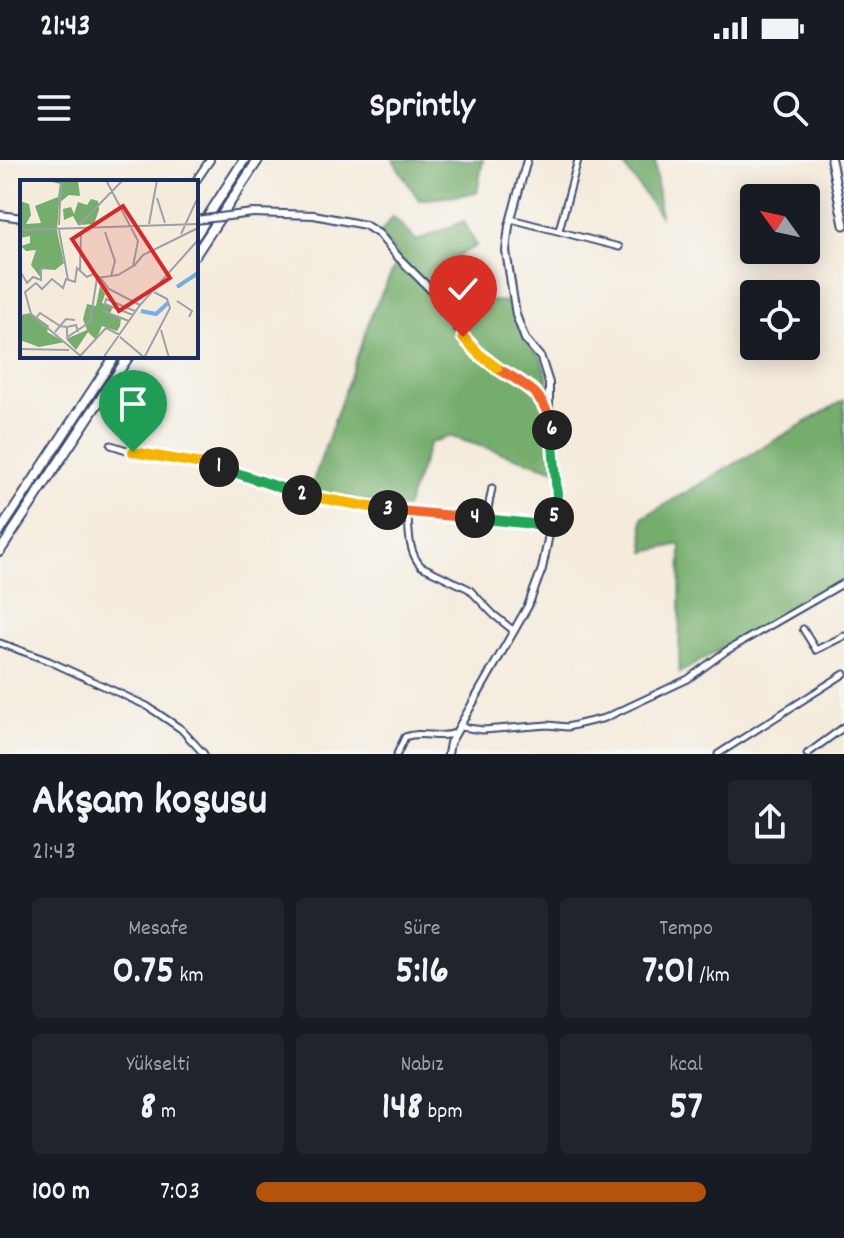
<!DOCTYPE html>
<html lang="tr">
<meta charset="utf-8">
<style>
body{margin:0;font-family:Dekko,sans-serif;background:#20242c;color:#f1f3f6;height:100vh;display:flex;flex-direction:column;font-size:30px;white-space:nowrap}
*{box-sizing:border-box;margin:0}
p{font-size:26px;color:#9ea1a6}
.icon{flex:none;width:44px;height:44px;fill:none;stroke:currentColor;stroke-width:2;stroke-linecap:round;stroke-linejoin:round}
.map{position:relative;height:594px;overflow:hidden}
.drawer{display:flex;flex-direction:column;background:#171b24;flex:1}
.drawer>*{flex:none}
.needle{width:52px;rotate:303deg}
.buttons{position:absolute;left:740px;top:24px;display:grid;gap:16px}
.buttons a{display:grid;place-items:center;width:80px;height:80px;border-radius:8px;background:#171b24;box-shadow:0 4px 20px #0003;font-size:40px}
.pin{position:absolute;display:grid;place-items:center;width:68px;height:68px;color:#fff;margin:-82px -34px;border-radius:50% 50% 50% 0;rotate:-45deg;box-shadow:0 0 8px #0007}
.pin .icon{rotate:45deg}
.km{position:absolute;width:40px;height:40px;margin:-20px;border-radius:50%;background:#222;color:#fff;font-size:22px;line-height:40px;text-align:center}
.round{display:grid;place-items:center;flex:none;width:84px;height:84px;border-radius:8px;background:#20242c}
.summary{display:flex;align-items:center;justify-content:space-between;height:136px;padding:0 32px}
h1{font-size:44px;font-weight:800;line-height:60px}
.metrics{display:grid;grid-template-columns:repeat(3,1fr);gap:12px;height:136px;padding:8px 32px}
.metrics div{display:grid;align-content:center;border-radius:8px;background:#20242c;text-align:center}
.metrics b{font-size:40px;font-weight:800}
.metrics small{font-size:22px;font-weight:400}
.metrics p{font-size:22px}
ul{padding:0 32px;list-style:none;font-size:26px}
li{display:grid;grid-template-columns:128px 96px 1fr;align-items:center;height:60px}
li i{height:20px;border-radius:10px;background:#b45309}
.status{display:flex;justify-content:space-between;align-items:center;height:56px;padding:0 40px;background:#171b24;direction:ltr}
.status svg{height:22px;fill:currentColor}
header{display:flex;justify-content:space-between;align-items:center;height:104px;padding:0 32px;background:#171b24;font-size:36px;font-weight:800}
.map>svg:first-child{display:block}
</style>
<div class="status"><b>21:43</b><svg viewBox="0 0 49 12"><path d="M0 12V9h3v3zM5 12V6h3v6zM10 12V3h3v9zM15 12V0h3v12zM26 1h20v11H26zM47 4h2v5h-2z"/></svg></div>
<header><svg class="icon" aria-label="menu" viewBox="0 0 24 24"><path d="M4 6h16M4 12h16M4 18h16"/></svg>Sprintly<svg class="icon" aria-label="search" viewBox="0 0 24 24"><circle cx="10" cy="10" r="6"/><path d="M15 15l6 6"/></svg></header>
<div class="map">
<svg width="844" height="594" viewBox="0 0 844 594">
<rect width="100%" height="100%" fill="#f6f6f2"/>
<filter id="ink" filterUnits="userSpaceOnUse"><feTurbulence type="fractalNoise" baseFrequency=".0125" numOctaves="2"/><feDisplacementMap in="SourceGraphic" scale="16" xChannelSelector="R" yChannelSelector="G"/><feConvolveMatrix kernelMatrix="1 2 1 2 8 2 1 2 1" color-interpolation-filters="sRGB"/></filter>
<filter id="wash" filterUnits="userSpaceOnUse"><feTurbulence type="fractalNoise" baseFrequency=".006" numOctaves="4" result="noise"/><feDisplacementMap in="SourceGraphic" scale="32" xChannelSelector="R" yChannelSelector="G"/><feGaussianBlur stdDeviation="1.8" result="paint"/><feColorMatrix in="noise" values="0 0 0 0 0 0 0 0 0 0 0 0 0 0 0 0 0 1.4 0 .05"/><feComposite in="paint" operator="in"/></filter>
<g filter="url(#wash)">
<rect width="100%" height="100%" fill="#f4ebdb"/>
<g fill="#74ad6c" stroke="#486e65" stroke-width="2">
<polygon points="393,0 483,0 477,33 419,40"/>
<polygon points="620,0 655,0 660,56"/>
<polygon points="393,57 417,81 464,61 476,86 434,109 453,129 481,120 487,141 514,142 525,179 541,198 549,223 541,238 549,253 556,310 449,276 430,283 406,348 310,330 373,151 399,98 379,74"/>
<polygon points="844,240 844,420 679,513 681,384 645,392 642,358"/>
</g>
</g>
<g filter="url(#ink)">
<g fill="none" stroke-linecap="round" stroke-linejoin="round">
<g stroke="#3c4b71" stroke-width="9">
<g id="minor">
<polyline points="511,59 619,87"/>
<polyline points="559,70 578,0"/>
<path d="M111 285 133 292 224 308 311 338 408 354C409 371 408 392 421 406L469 429 494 455 514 471"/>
<polyline points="408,354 539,363 552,366"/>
<polyline points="486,359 492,328"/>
<polyline points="803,469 816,490 844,476"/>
<polyline points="0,483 49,501 147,546 181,569 204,594"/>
<polyline points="460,567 483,570 548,565 567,567 605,558 688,519 726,491 844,423"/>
<path d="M397 594 405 577C422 570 438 580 455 573"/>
<polyline points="718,594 844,514"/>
<polyline points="807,594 844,567"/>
</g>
</g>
<g stroke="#3c4b71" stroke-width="10">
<g id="tertiary">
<polyline points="527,0 509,66 506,91 516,155 525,179 541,198 549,223 549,250"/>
<polyline points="195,22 210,0"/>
<polyline points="253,53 314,55 365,65 379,74 399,98 440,139 463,177 479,194 529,227 541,237 549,253 556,299 557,335 542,409 528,446 450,583 448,594"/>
<polyline points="0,55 22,58"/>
</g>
</g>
<g stroke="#3c4b71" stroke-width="11">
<polyline id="secondary" points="831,0 844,65"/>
</g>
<g stroke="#3c4b71" stroke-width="12">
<g id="trunk">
<polyline points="196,75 244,0"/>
<polyline points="196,94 258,0"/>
<polyline points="0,371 115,196"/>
<polyline points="0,391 129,196"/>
</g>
</g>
<use href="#minor" stroke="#fff" stroke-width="5"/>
<use href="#tertiary" stroke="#fff" stroke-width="6"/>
<use href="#secondary" stroke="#fff" stroke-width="7"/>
<use href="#trunk" stroke="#fff" stroke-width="8"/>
<g stroke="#3c4b71" stroke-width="10" stroke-linecap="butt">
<polyline id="tertiary-bridge" points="196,60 253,53"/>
</g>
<use href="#tertiary-bridge" stroke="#fff" stroke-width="6"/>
</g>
</g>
<g fill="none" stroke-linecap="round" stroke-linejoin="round" filter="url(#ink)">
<g stroke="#fff" stroke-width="16">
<polyline id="split-1" points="133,292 219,307"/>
</g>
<g stroke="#fff" stroke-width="16">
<polyline id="split-2" points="219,307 302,335"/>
</g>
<g stroke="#fff" stroke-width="16">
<polyline id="split-3" points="302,335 388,350"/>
</g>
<g stroke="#fff" stroke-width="16">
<polyline id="split-4" points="388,350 475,358"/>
</g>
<g stroke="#fff" stroke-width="16">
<polyline id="split-5" points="475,358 552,366 554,357"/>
</g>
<g stroke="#fff" stroke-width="16">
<polyline id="split-6" points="552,270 557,335 554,357"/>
</g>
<g stroke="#fff" stroke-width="16">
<path id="split-7" d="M497 208C527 226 546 233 552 270"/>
</g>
<g stroke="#fff" stroke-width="16">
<polyline id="split-8" points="463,177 479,194 497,208"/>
</g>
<use href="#split-1" stroke="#f5b400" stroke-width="10"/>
<use href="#split-2" stroke="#22a559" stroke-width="10"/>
<use href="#split-3" stroke="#f5b400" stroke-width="10"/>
<use href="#split-4" stroke="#f0652b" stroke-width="10"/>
<use href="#split-5" stroke="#22a559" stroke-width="10"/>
<use href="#split-6" stroke="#22a559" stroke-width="10"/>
<use href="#split-7" stroke="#f0652b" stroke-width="10"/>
<use href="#split-8" stroke="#f5b400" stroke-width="10"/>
</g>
<g transform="translate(20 20)">
<rect width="178" height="178" fill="#f4ebdb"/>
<path d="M25 0H58L60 16 49 15 39 23 37 51 44 83 35 90 21 89V98L11 85 16 70 6 71 1 66 10 63V56L0 58V21L9 24 11 35 6 44 21 43 15 26 38 17 40 4ZM71 19 78 21 79 30 74 44 58 45 53 36 44 40 43 29 51 27 54 34 58 22 67 25ZM80 106 85 114 82 123 93 127 90 133 101 138 100 146 97 151 82 146 76 160 68 152 56 170 46 159 67 150 63 139 67 124 76 126ZM11 133 29 146 27 152 45 162 19 167 0 160V135Z" fill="#74ad6c"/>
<path fill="none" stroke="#74afe5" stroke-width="4" d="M157 107 178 93M121 131 136 134 148 123"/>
<path fill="none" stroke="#9da0a9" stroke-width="2" d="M137 18 145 43M129 44 137 0M39 45 41 0M59 45 103 0M0 50 178 44M39 50 48 100M85 52 95 81 91 96M161 54 178 17M114 86 123 75 178 48M60 90 61 52M0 91 7 103 13 97 21 100V89L26 88M80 97 89 109 120 125M157 121 172 131 169 137M83 131 109 141M113 135 85 124 86 119 115 131M16 138 20 133 40 146 35 152M47 147 40 146 46 139 55 140M141 150 149 178M47 156V147L56 145 58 152M100 157 125 178M46 158 70 142 77 98 98 95 113 86 118 61 86 0M0 169 49 170M61 175 86 148 100 155M63 178 11 134 5 112 16 103 22 109 32 99 43 108 46 99 55 102 57 88 67 97 75 93 79 97M83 178 120 125 178 60M124 178 150 128 147 119 134 112"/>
<path fill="#d62828" fill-opacity="0.15" stroke="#d62828" stroke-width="4" d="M103 26 150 98 99 131 52 59Z"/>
<rect width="178" height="178" fill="none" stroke="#1b2f5e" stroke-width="4"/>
</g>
</svg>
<div class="buttons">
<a><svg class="needle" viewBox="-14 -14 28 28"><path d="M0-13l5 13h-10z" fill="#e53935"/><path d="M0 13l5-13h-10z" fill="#9ea1a6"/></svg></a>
<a><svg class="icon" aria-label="locate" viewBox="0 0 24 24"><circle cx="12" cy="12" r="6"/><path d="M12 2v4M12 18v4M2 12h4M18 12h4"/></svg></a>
</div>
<div class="pin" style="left:133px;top:292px;background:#1e9e55"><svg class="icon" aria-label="arrive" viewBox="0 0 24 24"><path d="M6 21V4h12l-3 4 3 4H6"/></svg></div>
<div class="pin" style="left:463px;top:177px;background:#d93025"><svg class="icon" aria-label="check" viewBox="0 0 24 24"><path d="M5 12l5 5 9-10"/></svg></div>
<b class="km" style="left:219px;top:307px">1</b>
<b class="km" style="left:302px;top:335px">2</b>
<b class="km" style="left:388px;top:350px">3</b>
<b class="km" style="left:475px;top:358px">4</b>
<b class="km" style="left:554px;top:357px">5</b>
<b class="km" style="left:552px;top:270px">6</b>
</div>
<section class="drawer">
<div class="summary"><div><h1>Akşam koşusu</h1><p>21:43</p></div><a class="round"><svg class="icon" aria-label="share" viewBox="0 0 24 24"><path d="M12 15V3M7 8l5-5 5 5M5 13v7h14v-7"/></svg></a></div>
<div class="metrics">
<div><p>Mesafe</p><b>0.75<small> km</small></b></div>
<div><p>Süre</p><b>5:16</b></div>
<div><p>Tempo</p><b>7:01<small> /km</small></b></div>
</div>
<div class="metrics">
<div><p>Yükselti</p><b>8<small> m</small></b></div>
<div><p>Nabız</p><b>148<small> bpm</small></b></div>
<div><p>kcal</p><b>57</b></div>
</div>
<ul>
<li><b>100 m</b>7:03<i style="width:81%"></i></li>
</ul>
</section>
